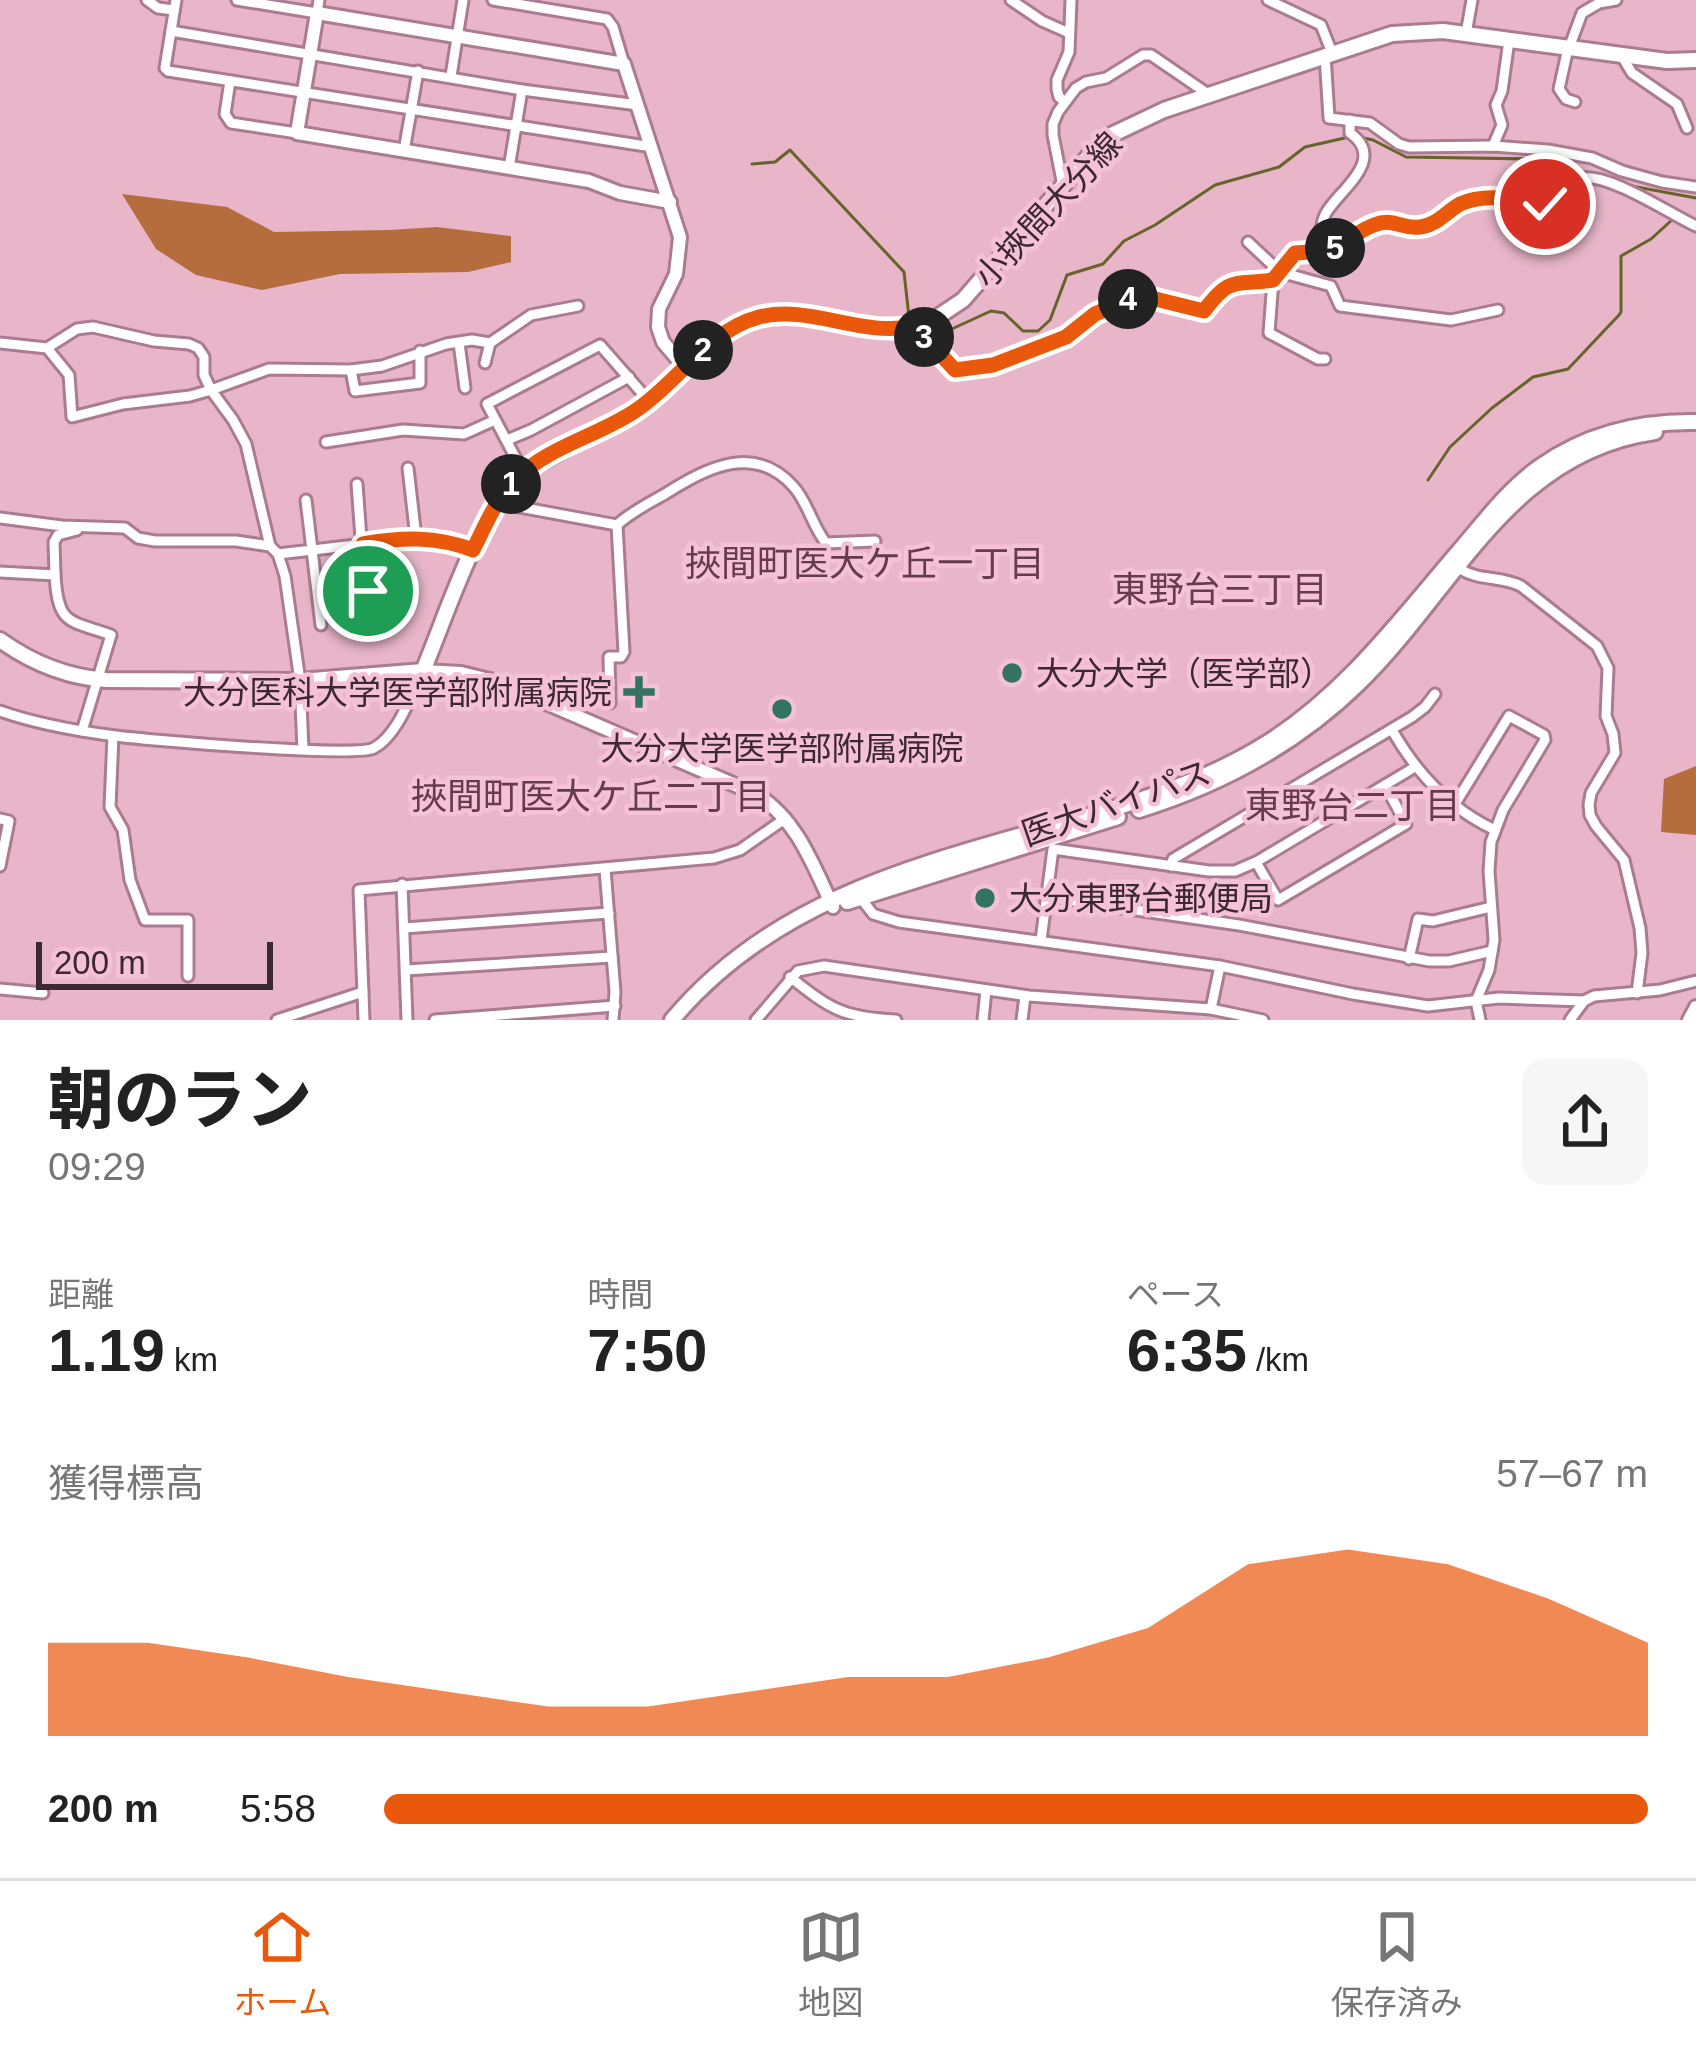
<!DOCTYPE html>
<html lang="ja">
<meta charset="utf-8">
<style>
body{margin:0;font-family:Arial,"Noto Sans JP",sans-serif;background:#f6f6f6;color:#222;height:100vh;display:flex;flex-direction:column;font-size:45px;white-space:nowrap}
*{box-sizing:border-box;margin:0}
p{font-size:39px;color:#767676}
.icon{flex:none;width:66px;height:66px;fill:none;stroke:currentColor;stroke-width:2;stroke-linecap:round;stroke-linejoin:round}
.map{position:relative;height:1020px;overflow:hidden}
.panel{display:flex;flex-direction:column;background:#fff;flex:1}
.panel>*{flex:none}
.scale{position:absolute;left:36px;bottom:30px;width:237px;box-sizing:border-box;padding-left:12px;border:6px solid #3c2830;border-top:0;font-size:33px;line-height:42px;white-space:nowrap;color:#3c2830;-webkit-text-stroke:9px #f5c1d6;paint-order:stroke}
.pin{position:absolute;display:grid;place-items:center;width:102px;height:102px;color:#fff;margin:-51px;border:6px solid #fff;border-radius:50%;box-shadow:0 3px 12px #0007}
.km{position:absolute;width:60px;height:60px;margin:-30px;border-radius:50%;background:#222;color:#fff;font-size:33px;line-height:60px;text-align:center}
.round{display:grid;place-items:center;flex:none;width:126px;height:126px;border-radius:24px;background:#f6f6f6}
.overview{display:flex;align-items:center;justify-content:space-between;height:204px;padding:0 48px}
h1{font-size:66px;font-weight:800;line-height:90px}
.figures{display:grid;grid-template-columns:repeat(3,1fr);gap:18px;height:204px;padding:12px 48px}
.figures div{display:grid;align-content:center}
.figures b{font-size:60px;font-weight:800}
.figures small{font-size:33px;font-weight:400}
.figures p{font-size:33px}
.chart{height:336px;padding:24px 48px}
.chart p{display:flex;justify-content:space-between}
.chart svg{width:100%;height:216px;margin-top:12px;fill:#ea580c;opacity:.7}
ul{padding:0 48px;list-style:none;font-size:39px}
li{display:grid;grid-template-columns:192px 144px 1fr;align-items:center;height:90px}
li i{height:30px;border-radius:15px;background:#ea580c}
.menu{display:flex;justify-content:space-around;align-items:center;height:168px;border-top:3px solid #e0e0e0;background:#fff;font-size:33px;color:#767676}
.menu a{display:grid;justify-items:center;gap:6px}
.menu .selected{color:#ea580c}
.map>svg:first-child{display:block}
</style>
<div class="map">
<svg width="1696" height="1020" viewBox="0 0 1696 1020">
<rect width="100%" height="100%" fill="#e8b5c9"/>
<g fill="#b56d3d">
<polygon points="122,194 227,207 274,232 390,230 437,227 511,236 511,262 468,272 340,274 262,290 196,275 156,249"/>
<polygon points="1696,766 1696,835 1661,832 1664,779"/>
</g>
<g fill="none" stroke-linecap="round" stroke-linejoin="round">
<g stroke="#666428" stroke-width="3">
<polyline points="1359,137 1373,140 1406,157 1534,159 1588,174"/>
<polyline points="752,164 775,162 790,150 904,272 909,317"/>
<polyline points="1626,185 1696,198"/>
<polyline points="925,330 943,333 991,311 1004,313 1023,331 1038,331 1050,320 1067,275 1103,264 1124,241 1155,225 1215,185 1279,167 1305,147 1349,137"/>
<polyline points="1428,480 1450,447 1492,408 1533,377 1568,369 1619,315 1621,312 1621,256 1651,239 1673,219"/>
</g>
<g stroke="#ab7b8f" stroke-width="15">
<g id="minor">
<polyline points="147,0 158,8 174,10"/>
<polyline points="176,0 165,68 168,71 652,147"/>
<polyline points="237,0 317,13 319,0"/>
<polyline points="493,0 607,19 613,27 624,64"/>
<polyline points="1011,0 1042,21 1069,33"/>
<polyline points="1268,0 1321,25 1332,53"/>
<polyline points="171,31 522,90 638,105"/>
<polyline points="1466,34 1472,0"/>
<polyline points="1568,48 1559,89 1566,99 1575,102"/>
<polyline points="1569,48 1582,13 1599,3 1616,0"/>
<polyline points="1325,55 1329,118 1370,123 1399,144 1409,147 1493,146 1548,150 1592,158 1622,171 1662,182 1696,187"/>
<polyline points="1621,55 1632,73 1677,104 1687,128"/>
<polyline points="451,76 463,0"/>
<polyline points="230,81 225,114 231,123 297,133"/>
<polyline points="1065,102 1059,97 1057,89 1057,80 1069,52 1071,0"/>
<polyline points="1493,146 1502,125 1496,105 1502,91 1509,40"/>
<polyline points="404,151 418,71"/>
<polyline points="509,168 522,90"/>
<polyline points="1063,186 1053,135 1053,124 1058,112 1076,88 1086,82 1106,78 1143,55 1151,55 1208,94"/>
<polyline points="1248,242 1280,272 1331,286 1340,306 1451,320 1498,310"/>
<path d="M1320 251C1321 239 1320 223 1326 213 1338 191 1388 160 1350 133V120"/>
<polyline points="1273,280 1269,333 1318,359 1325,359"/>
<path d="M914 326 955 370 993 365 1066 337 1095 314 1139 295 1204 311C1231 275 1235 286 1273 280L1295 253C1307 252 1321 253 1332 248 1347 243 1359 231 1373 225 1396 216 1401 229 1419 227 1436 226 1445 213 1459 205 1487 191 1523 202 1552 204 1561 196 1567 181 1580 178 1610 173 1668 213 1696 226"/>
<polyline points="0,343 47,348 77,329 93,327 154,341 189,344 198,348 204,357 204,375 211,390 190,396 123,404 72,417 69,375 47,348"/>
<polyline points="459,343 465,388"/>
<polyline points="485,363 490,343"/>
<polyline points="351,370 355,391 420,383 420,351"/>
<polyline points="507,440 531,430 629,377"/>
<polyline points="326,442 403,430 464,434 495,420"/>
<polyline points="408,468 416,538"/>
<polyline points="523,472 487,404 600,345 649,401"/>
<polyline points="357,484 363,566 370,607"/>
<polyline points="306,500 321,625"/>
<polyline points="498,503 617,525"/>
<polyline points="0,518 62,526 125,528 138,538 155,541 236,541 270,546 278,554 285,576 300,681 303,749"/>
<polyline points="270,546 246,444 233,420 211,390 269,369 351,370 382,366 446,344 472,340 490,343 531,315 578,306"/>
<polyline points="278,554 416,538 435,539 473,551"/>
<path d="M1460 569C1479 581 1501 576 1521 586L1597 646 1608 668 1606 716 1613 734 1615 753 1591 793 1589 805 1590 815 1596 826 1624 860 1640 928 1642 953 1637 993"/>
<path d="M0 572 55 575C58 625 68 620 111 635L82 731"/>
<polyline points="55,575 54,542 58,535 77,530"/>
<path d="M610 703 609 657H621L624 652 617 525C631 512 649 503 665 494 705 469 753 442 793 486 808 502 812 526 826 543L875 541"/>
<path d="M0 711C34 723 72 730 108 735 141 740 357 758 374 748 398 735 411 695 423 671"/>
<path d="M1392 730C1416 772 1450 809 1495 830"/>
<polyline points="113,736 110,807 123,830 130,880 145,920 188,920 188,976"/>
<polyline points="1455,804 1509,716 1544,735 1545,740 1503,810 1491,842 1489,871 1494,940 1489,970 1476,1001 1480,1020"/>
<polyline points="0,819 9,821 0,866"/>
<polyline points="1256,862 1278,900 1406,824 1385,785"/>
<polyline points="1171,866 1173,859 1412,717 1425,707 1435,694"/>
<polyline points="605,869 615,992 613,1020"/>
<polyline points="402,884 407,1020"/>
<polyline points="860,897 873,914 899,922 1220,966 1353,994 1428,1006 1499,998 1584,1001"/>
<polyline points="1047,897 1239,925 1429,961 1449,961 1492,951"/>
<polyline points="404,928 609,913"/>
<polyline points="1041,940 1053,849 1209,871 1235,871 1256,862 1415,767"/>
<polyline points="1409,959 1418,919 1433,921 1491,907"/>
<polyline points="406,970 612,957"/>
<path d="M790 977C830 1009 844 1018 896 1020"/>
<polyline points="0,989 43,993"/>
<polyline points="1211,1009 1220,966"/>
<polyline points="277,1020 363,992"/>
<polyline points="364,1020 359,890 714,858 740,850 786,818"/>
<polyline points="435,1020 615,1006"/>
<polyline points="756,1020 798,971 824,966 1029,996 1211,1009 1263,1020"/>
<polyline points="983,1020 986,990"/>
<polyline points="1022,1020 1025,996"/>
<polyline points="1570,1020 1584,1001 1594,996 1660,990 1696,981"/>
</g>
</g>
<g stroke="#ab7b8f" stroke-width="18">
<g id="tertiary">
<polyline points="670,202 620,193 589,181 297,133 317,13 624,64 680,237 676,274 659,309 658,327 663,342 685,368"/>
<path d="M423 671 461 673 498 682 756 794C797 819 813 865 833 907"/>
<polyline points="1689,1020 1696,1007"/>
</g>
</g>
<g stroke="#ab7b8f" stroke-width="20">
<g id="secondary">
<path d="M0 640C32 663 66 677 106 680L300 681 423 671C447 614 478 513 523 472L636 410 714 341 743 323 759 317 788 314 893 330 936 318 963 300 1088 157 1107 137 1164 110 1392 34 1443 31 1667 61 1696 60"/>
<path d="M1139 810C1223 784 1298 743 1360 682 1455 589 1509 452 1655 432"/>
<polyline points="847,902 1118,817"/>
<path d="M672 1020C781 889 944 859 1099 813 1157 795 1215 776 1267 743 1345 694 1400 620 1459 551 1485 521 1509 488 1541 466 1588 433 1640 421 1696 422"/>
</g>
</g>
<use href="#minor" stroke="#fff" stroke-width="9"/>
<use href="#tertiary" stroke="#fff" stroke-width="12"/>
<use href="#secondary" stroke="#fff" stroke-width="14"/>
</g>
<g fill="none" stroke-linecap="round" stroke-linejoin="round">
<g stroke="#fff" stroke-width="24">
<path id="route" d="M368 591 363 566V544C402 537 436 536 473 550 485 526 496 499 515 480 547 447 598 436 635 411 678 383 707 331 759 317 810 304 862 338 914 326L955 370 993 365 1066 337 1095 314 1139 295 1204 311C1231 275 1234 286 1273 280L1295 253C1307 252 1321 252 1333 248 1347 243 1359 230 1374 225 1395 217 1402 230 1420 227 1437 225 1446 212 1460 204 1485 192 1519 200 1545 204"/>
</g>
<use href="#route" stroke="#ea580c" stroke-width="15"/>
</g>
<g fill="#327361" stroke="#f5c1d6" stroke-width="4.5">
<circle cx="1012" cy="673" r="12"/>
<path d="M633 674h12v12h12v12h-12v12h-12v-12h-12v-12h12z"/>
<circle cx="782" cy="709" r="12"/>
<circle cx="985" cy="898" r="12"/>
</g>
<g text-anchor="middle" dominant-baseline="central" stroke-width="9" stroke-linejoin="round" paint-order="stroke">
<g font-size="33" fill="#3c2830" stroke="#f5c1d6">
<text transform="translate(1048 210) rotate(-47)">小挾間大分線</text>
<text transform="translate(1116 803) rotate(-19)">医大バイパス</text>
</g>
<g font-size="33" fill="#3c2830" stroke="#f5c1d6" text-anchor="start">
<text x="1036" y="673">大分大学（医学部）</text>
<text x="612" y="692" text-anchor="end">大分医科大学医学部附属病院</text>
<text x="782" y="748" text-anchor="middle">大分大学医学部附属病院</text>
<text x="1009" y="898">大分東野台郵便局</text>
</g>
<g font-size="36" fill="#653b4d" stroke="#f5c1d6">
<text x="865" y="563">挾間町医大ケ丘一丁目</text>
<text x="1220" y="589">東野台三丁目</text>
<text x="591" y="796">挾間町医大ケ丘二丁目</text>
<text x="1353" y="805">東野台二丁目</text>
</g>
</g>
</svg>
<div class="scale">200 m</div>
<div class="pin" style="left:368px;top:591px;background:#1e9e55"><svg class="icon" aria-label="arrive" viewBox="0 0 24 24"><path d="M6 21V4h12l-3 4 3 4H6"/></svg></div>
<div class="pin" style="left:1545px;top:204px;background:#d93025"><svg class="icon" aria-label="check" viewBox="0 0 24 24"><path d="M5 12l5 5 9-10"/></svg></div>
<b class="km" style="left:511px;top:484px">1</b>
<b class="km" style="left:703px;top:350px">2</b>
<b class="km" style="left:924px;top:337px">3</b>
<b class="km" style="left:1128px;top:299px">4</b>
<b class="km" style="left:1335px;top:248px">5</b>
</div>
<section class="panel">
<div class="overview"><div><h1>朝のラン</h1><p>09:29</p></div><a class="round"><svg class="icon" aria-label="share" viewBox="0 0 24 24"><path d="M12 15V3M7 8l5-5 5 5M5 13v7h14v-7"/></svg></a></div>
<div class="figures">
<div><p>距離</p><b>1.19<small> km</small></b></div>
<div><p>時間</p><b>7:50</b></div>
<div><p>ペース</p><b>6:35<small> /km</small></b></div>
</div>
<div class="chart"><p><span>獲得標高</span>57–67 m</p>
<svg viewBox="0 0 160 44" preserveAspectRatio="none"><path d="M0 44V25L10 25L20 28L30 32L40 35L50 38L60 38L70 35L80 32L90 32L100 28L110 22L120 9L130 6L140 9L150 16L160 25V44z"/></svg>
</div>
<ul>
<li><b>200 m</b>5:58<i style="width:100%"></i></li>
</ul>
</section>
<nav class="menu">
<a class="selected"><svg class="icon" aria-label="home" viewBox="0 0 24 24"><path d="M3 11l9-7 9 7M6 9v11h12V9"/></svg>ホーム</a>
<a><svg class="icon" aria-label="map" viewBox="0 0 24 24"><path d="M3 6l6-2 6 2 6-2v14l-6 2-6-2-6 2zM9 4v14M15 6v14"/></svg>地図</a>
<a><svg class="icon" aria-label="saved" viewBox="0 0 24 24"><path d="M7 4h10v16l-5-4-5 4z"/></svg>保存済み</a>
</nav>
